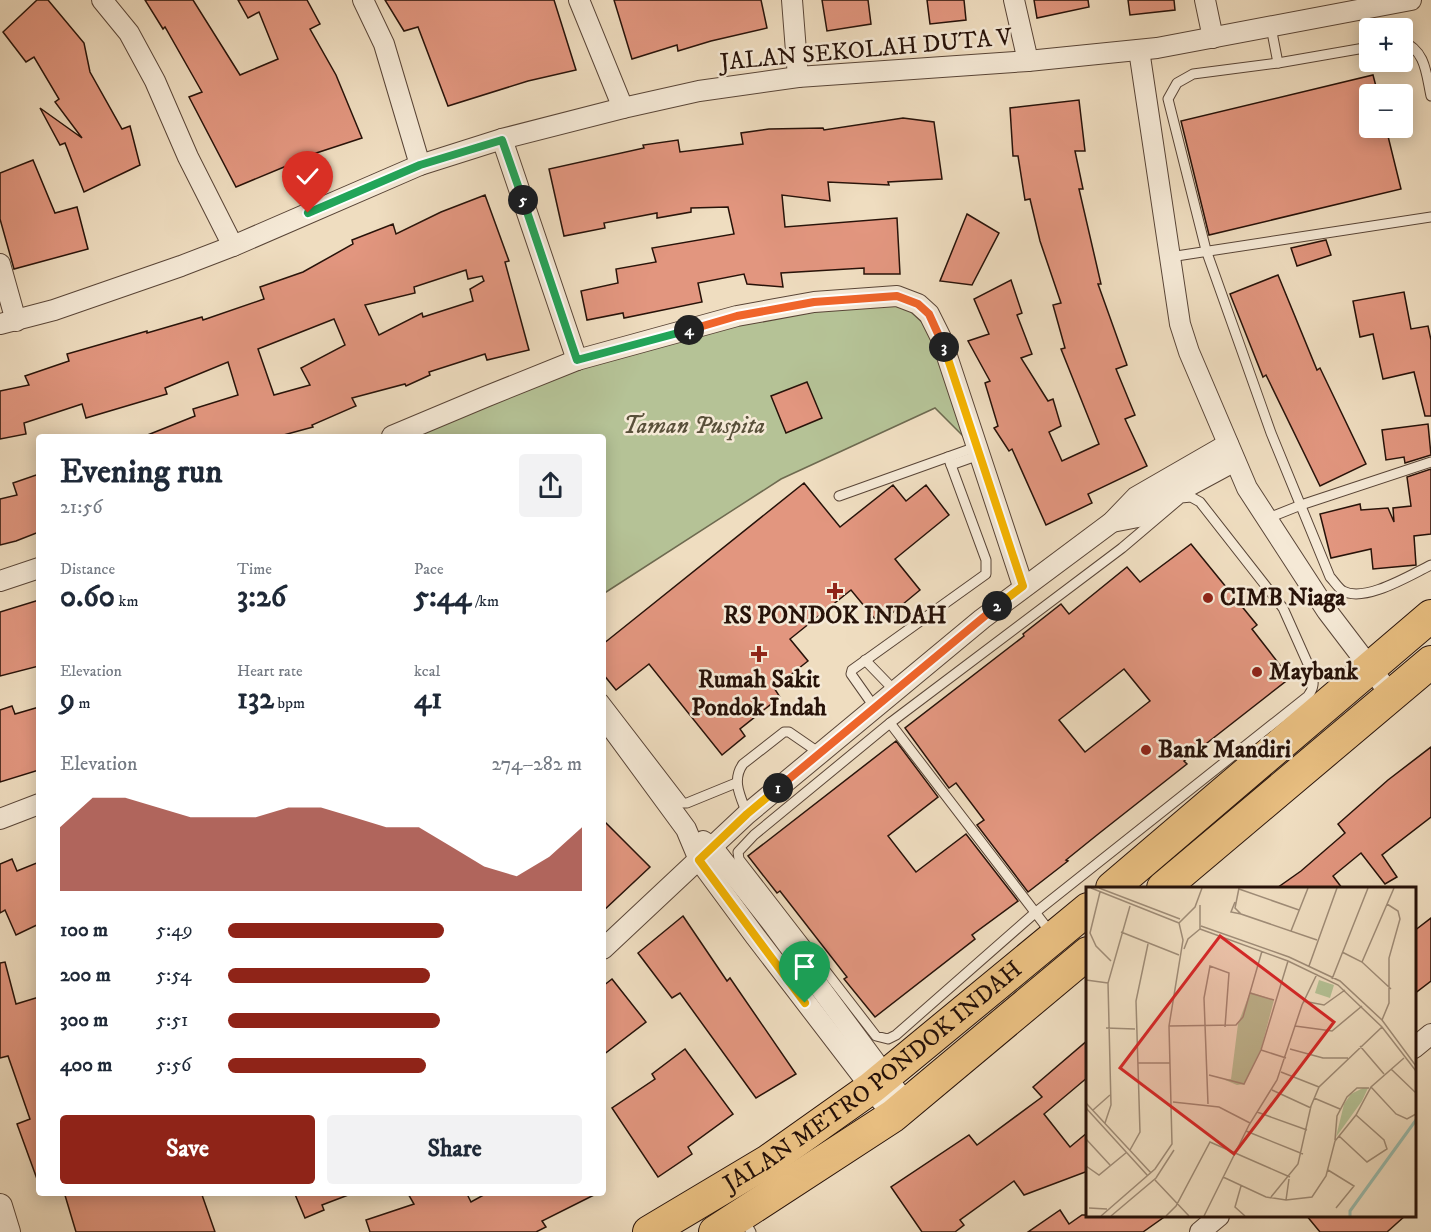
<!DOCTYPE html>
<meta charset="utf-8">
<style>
body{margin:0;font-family:"IM FELL DW Pica",serif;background:#f2f2f3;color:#1f2937;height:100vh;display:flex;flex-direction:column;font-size:22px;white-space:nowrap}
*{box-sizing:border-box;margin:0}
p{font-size:20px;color:#747a83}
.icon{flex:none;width:33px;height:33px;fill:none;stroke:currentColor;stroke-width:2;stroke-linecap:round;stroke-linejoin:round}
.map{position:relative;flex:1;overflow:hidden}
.details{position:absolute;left:36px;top:434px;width:570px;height:762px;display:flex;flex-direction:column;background:#fff;border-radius:6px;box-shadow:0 3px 15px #0003}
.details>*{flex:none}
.fabs{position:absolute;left:1359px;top:18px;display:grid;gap:12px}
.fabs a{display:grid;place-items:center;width:54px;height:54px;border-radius:6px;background:#fff;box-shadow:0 3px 15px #0003;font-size:30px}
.pin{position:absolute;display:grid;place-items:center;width:51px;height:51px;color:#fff;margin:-62px -26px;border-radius:50% 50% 50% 0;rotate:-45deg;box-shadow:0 0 6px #0007}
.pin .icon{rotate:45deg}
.km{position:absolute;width:30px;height:30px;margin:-15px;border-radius:50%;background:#222;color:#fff;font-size:16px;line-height:30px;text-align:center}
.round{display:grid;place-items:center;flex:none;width:63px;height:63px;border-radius:6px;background:#f2f2f3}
.headline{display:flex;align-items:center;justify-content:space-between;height:102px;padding:0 24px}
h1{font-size:33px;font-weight:700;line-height:45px}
.stats{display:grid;grid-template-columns:repeat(3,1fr);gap:9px;height:102px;padding:6px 24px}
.stats div{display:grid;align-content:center}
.stats b{font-size:30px;font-weight:700}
.stats small{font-size:16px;font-weight:400}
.stats p{font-size:16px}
.chart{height:168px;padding:12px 24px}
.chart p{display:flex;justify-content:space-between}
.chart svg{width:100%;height:108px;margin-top:6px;fill:#8f2418;opacity:.7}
.primary-button{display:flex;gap:12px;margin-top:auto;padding:12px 24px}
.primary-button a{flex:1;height:69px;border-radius:6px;background:#8f2418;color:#fff;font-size:24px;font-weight:700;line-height:69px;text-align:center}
.primary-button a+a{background:#f2f2f3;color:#1f2937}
ul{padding:0 24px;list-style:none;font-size:20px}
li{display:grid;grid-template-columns:96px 72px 1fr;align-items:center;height:45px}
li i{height:15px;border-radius:8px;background:#8f2418}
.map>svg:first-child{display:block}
</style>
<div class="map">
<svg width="1431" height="1232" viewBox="0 0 1431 1232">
<rect width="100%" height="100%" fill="#efddc0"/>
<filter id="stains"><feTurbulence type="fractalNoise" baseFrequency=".00333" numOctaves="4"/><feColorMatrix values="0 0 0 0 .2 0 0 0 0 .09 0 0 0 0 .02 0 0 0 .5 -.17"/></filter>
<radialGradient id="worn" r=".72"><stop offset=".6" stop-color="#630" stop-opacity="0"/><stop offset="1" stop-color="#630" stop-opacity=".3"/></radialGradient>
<polygon fill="#b5c296" stroke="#6e6a50" stroke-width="1.5" points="896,298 939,338 974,447 935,408 781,479 603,594 603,436 388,436 570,364 738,318"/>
<g fill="#e2967f" stroke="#271209" stroke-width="1.5" fill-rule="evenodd">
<polygon points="37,0 48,0 84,43 90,72 122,129 130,126 140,165 84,192 65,143 60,145 40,108 82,138 55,102 59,99 34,57 26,62 3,32"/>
<polygon points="145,0 193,0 240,75 278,59 259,12 248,18 238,0 307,0 320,24 310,29 336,75 362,138 295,160 296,162 236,187 189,97 202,92 165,27 163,29"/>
<polygon points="385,0 554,0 576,70 528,81 448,106 418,27 404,31"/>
<polygon points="614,0 761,0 767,28 711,41 678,51 677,45 632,59"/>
<polygon points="822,0 868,0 871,24 827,31"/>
<polygon points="927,0 964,0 966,20 930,24"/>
<polygon points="1034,0 1088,0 1089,7 1037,18"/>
<polygon points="1128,0 1174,0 1175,10 1130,15"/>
<polygon points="1373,75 1378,94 1370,94 1370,128 1386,128 1401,189 1209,235 1181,121"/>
<polygon points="1079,100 1085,151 1075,151 1083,189 1079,189 1101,284 1098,284 1127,365 1116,369 1135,415 1125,419 1147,466 1088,494 1092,503 1046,525 1012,449 1009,451 994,428 998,426 985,383 990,381 968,341 989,334 974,299 1011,280 1022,313 1017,315 1032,354 1021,358 1048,401 1053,399 1061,426 1049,432 1062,461 1099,444 1061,349 1065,348 1053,305 1061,303 1040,241 1030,199 1025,200 1018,156 1013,156 1010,108"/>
<polygon points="903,118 934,122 942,179 888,182 889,185 828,182 830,201 782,195 785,227 897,218 900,274 864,274 864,268 781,273 783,287 747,284 744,274 698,283 702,302 624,318 623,313 587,320 581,291 618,283 616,269 656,262 652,248 734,234 728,207 691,208 691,212 657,218 657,213 604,223 605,228 564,236 549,169 644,148 643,145 678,140 680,152 743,144 741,133 769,129 823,128 824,130"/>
<polygon points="33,160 55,213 77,207 88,249 14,269 0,219 0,173"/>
<path d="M485 195 509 261 505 262 529 350 487 360 485 354 429 372 430 375 406 386 405 384 352 398 356 406 312 425 313 427 280 436H145L195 416 193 409 238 395 228 362 165 388 167 394 86 418 82 404 24 423 26 434 0 439V391L29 385 25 376 69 361 67 354 147 331V333L202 317 203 320 264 299 260 287 303 272 353 244 352 240 393 224 396 234 441 212ZM466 270 468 279 482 276 484 281 470 289 473 301 423 317 422 313 379 335 365 305 415 293 414 287ZM334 319 345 345 301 368 310 385 274 395 258 349Z"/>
<polygon points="967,214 999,233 972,285 940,281"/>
<polygon points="1326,240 1331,255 1297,266 1291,248"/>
<polygon points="1278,275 1317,370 1320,368 1366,464 1320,486 1266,375 1263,377 1230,294"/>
<polygon points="1404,292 1411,329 1428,326 1431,340 1431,416 1425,416 1414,372 1383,379 1373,334 1360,337 1353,301"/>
<polygon points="807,382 822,418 786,433 771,396"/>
<polygon points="1428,424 1431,455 1405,463 1404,457 1386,460 1382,430"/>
<polygon points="1431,469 1431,534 1414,536 1416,565 1373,569 1371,549 1331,558 1320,514 1360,504 1361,510 1388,508 1394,522 1393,508 1411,506 1407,477"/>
<polygon points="39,474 39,532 16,541 0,545 0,499 17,495 13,483"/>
<polygon points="804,483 840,527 893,485 906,501 926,485 949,515 895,559 920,590 879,624 851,590 790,639 808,661 774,688 780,697 740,729 745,736 722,755 649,664 616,690 603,674 603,644"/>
<path d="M1191 544 1257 625 1252 629 1290 678 1184 761 1187 764 1097 835 1066 860 1068 861 1028 892 977 825 984 820 956 783 949 788 905 728 1024 636 1023 634 1061 604 1069 614 1127 567 1140 582ZM1124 669 1150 701 1085 752 1059 720Z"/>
<polygon points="39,600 39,666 0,676 0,612"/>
<polygon points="12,706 15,714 39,707 39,770 0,782 0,710"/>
<polygon points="896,741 938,797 888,836 916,872 966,834 1018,901 972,935 975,939 875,1017 844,979 847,977 780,891 777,893 748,856"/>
<polygon points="1431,747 1431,817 1382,855 1397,877 1385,884 1361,853 1333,876 1342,888 1277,888 1301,871 1345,833 1338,824 1388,780"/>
<polygon points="603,820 650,867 603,911"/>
<polygon points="12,859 17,871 39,862 39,924 16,935 5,910 0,913 0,864"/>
<polygon points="683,916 727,981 730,978 796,1074 756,1098 680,993 672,998 638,953"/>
<polygon points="1431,918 1431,981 1414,994 1414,931"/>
<polygon points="5,962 16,1004 39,997 39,1179 37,1179 17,1124 30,1119 8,1056 0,1058 0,963"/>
<polygon points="612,979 646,1022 603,1055 603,986"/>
<polygon points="1088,1040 1088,1077 1044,1114 1070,1147 1088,1132 1088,1171 1024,1195 1014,1181 960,1220 964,1225 955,1232 922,1232 891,1187 969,1135 977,1145 1042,1097 1033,1087"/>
<polygon points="685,1049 733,1114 688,1147 692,1154 658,1177 612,1108 655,1079 652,1074"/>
<polygon points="64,1192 201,1192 215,1232 76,1232"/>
<polygon points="294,1192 351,1192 351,1194 322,1205 324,1210 305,1218"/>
<polygon points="407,1192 466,1192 471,1202 489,1192 600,1192 542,1221 546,1227 536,1232 370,1232 366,1220 414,1204"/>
<polygon points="1060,1210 1069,1224 1082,1215 1167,1215 1143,1232 1028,1232"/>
<polygon points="1306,1215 1406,1215 1387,1232 1320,1232"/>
</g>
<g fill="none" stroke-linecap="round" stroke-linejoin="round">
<g stroke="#594537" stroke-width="11">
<g id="service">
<polyline points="1271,27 1278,63"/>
<path d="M1402 41C1426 51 1426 73 1431 96"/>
<path d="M1370 47 1278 63 1193 74 1177 83 1168 99 1206 250 1271 433 1330 577C1334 581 1338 588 1343 591 1365 603 1410 575 1431 565"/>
<polyline points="1170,257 1431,217"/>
<polyline points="951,465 979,455"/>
<polyline points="839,496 976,447"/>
<path d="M1191 497 1200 502 1283 608 1312 673C1314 682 1314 688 1308 696L1036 912 896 1035 888 1039 876 1036 739 859 738 852 754 835 890 723 1122 548 1181 498Z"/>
<polyline points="1266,519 1301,505 1431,462"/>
<polyline points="865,660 896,692"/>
<polyline points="603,699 683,803 687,803 736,783"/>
<polyline points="875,708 851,674 852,670 986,574 986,560 948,457"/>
<polyline points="890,723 1051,933"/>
<path d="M747 814C741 797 731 781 743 764L784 732H789L821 754"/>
<polyline points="743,1218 751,1232"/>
</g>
</g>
<g stroke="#594537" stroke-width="22">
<g id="minor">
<polyline points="102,0 129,33 155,81 188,157 233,246"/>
<polyline points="363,0 384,44 420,165"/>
<polyline points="579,0 623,108"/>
<polyline points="792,0 798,77"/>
<polyline points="1014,0 1028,61"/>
<polyline points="1205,0 1213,38"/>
<polyline points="1139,50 1180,324 1189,352 1247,488 1327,611 1391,695"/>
<polyline points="502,139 577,360"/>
<polyline points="0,264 16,321"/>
<polyline points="0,324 54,310 181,266 233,246 420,165 502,139 623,108 699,91 798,77 1028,61 1157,48 1411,0"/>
<polyline points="392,436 485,397 577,360 737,316 814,302 897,296 918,304 929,314 941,338 1023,586"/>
<polyline points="1112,522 1138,517 1172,495 1235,461"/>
<polyline points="0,581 39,568"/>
<polyline points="603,716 686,829 699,860 755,936 893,1116"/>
<polyline points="0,819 39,804"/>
<polyline points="703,841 713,848 772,923 907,1105"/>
<polyline points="603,949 747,814 982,619 1112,522 1136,497 1228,444"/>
<polyline points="1414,1048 1431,1034"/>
<polyline points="1200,1232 1219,1216"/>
</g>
</g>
<g stroke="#594537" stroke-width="26">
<polyline id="tertiary" points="0,1206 8,1232"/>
</g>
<g stroke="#271209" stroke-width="34">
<g id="trunk">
<polyline points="1112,888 1431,616"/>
<polyline points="1163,888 1431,662"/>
<path id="s1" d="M649 1232 768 1161 871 1088 1088 909"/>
<polyline points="715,1232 893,1116 1088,953"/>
</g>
</g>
<use href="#service" stroke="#f5e9d6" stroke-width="9"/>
<use href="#minor" stroke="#f5e9d6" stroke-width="20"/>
<use href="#tertiary" stroke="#f5e9d6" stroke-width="24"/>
<use href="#trunk" stroke="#e8be80" stroke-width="32"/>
</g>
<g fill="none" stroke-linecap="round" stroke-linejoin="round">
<g stroke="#fff" stroke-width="12">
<polyline id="split-1" points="778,788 747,814 699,860 805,1003"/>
</g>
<g stroke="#fff" stroke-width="12">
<polyline id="split-2" points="778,788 997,606"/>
</g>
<g stroke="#fff" stroke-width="12">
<polyline id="split-3" points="944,347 1023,586 997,606"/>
</g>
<g stroke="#fff" stroke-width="12">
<polyline id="split-4" points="689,330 737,316 814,302 897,296 918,304 929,314 944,347"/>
</g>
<g stroke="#fff" stroke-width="12">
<polyline id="split-5" points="523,200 577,360 689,330"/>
</g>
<g stroke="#fff" stroke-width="12">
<polyline id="split-6" points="308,213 420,165 502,140 523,200"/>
</g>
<use href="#split-1" stroke="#f5b400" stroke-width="8"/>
<use href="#split-2" stroke="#f0652b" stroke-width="8"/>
<use href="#split-3" stroke="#f5b400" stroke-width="8"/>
<use href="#split-4" stroke="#f0652b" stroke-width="8"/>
<use href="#split-5" stroke="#22a559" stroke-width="8"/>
<use href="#split-6" stroke="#22a559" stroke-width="8"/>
</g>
<g fill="#8f2418" stroke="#f5e9d6" stroke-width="2">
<path d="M832 582h6v6h6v6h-6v6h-6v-6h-6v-6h6z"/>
<circle cx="1208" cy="598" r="6"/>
<path d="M756 645h6v6h6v6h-6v6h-6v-6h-6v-6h6z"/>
<circle cx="1257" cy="672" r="6"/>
<circle cx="1146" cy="750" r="6"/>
</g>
<g text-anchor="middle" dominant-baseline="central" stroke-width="5" stroke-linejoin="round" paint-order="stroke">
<g font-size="24" fill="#271209" stroke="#f5e9d6">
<text transform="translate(866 50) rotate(-5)">JALAN SEKOLAH DUTA V</text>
<text stroke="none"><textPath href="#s1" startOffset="273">JALAN METRO PONDOK INDAH</textPath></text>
</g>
<g font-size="24" font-style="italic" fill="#59503a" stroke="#f5e9d6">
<text x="694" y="426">Taman Puspita</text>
</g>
<g font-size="24" font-weight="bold" fill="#271209" stroke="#f5e9d6" text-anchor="start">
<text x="1220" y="598">CIMB Niaga</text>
<text x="835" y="616" text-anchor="middle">RS PONDOK INDAH</text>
<text x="1269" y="672">Maybank</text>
<text x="759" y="680" text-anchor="middle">Rumah Sakit<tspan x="759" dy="28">Pondok Indah</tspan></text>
<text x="1158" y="750">Bank Mandiri</text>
</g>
</g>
<g transform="translate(1086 887)">
<rect width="330" height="330" fill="#efddc0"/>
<path d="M233 93 248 98 244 111 229 106ZM164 105 188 113 175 162 158 197 151 198 139 193 145 192 152 137ZM277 201H282L276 214 250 250 258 217 265 207Z" fill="#b5c296"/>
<path fill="none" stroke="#9abcae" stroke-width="3" d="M264 329V324L330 233"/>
<path fill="none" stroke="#9f8c77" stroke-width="1.5" d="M5 1 93 36M13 1 94 32M153 1 149 21 155 27 231 53M153 2 213 23M14 5 4 46 10 59 25 74M149 15 145 25 155 27M115 39 203 70 254 94 296 133 330 179M114 42 202 74 252 98 296 140 330 184M205 44 222 1M35 45 93 68M98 62 102 52 114 42V18M256 65 276 75 305 102M276 75 308 1M223 79 251 1M246 92 282 1M0 93 22 96M164 106 188 113M217 114 238 118 259 103M296 133 303 116V71L314 32 312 24 301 17M83 139 150 138 157 130 176 64M209 139 246 144 276 119M20 141 49 142M274 159 298 187M204 162 237 171H262M175 163 200 171M52 176H84M305 182 330 206M195 185 233 200M123 188 158 197 175 163 202 74M285 200 310 227 321 232 330 227M186 203 225 221M228 211 254 222M87 215 133 220 164 236M0 216 65 286M122 217 118 111 124 79 143 86 139 140M0 221 62 289M7 223 24 208M171 225 221 243M19 236 25 218 22 96 44 19M160 244 217 267M253 249 281 275 301 262 298 253 270 228M0 252 24 278M249 253 251 229 261 210 271 201H283M44 263 54 245 50 114 62 57M0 279 13 288 41 265M242 283 268 299 250 321M137 290 180 310 200 313 226 310 240 289 249 254 270 228 285 200 318 171M69 293 103 329M155 299 149 320 159 329M185 310 212 277 225 219 233 200 296 140M200 313 203 292M3 321 21 322M15 329 69 282 86 257 83 139 97 53 93 36 109 20 116 1M25 329 70 291 88 263M80 329 90 319 124 255 204 290M118 329 163 238 191 193 216 118 231 87"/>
<path fill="#d62828" fill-opacity="0.15" stroke="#d62828" stroke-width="3" d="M134 49 248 135 148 267 34 181Z"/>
<rect width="330" height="330" fill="none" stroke="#271209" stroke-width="3"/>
</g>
<rect width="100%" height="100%" filter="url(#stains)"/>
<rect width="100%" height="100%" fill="url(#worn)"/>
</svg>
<div class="fabs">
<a>+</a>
<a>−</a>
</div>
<div class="pin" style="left:805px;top:1003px;background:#1e9e55"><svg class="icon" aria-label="arrive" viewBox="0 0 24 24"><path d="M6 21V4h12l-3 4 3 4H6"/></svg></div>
<div class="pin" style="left:308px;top:213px;background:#d93025"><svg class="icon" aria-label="check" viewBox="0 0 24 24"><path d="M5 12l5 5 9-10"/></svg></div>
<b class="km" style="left:778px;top:788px">1</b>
<b class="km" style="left:997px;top:606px">2</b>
<b class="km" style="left:944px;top:347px">3</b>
<b class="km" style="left:689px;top:330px">4</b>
<b class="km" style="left:523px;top:200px">5</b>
<section class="details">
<div class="headline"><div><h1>Evening run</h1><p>21:56</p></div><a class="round"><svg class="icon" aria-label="share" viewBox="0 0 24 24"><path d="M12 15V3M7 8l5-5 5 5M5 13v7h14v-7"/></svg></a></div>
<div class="stats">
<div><p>Distance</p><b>0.60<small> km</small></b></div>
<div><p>Time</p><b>3:26</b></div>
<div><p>Pace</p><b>5:44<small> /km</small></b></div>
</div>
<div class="stats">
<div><p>Elevation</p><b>9<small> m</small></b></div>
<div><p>Heart rate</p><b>132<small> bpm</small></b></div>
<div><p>kcal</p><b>41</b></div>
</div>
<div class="chart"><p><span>Elevation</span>274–282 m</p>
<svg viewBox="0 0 160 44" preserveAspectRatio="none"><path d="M0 44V18L10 6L20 6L30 10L40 14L50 14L60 14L70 10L80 10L90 14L100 18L110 18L120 26L130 34L140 38L150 30L160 18V44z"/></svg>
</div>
<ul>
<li><b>100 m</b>5:49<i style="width:61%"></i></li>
<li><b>200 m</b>5:54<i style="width:57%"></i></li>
<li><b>300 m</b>5:51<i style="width:60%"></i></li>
<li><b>400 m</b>5:56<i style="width:56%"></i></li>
</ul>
<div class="primary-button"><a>Save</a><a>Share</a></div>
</section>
</div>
